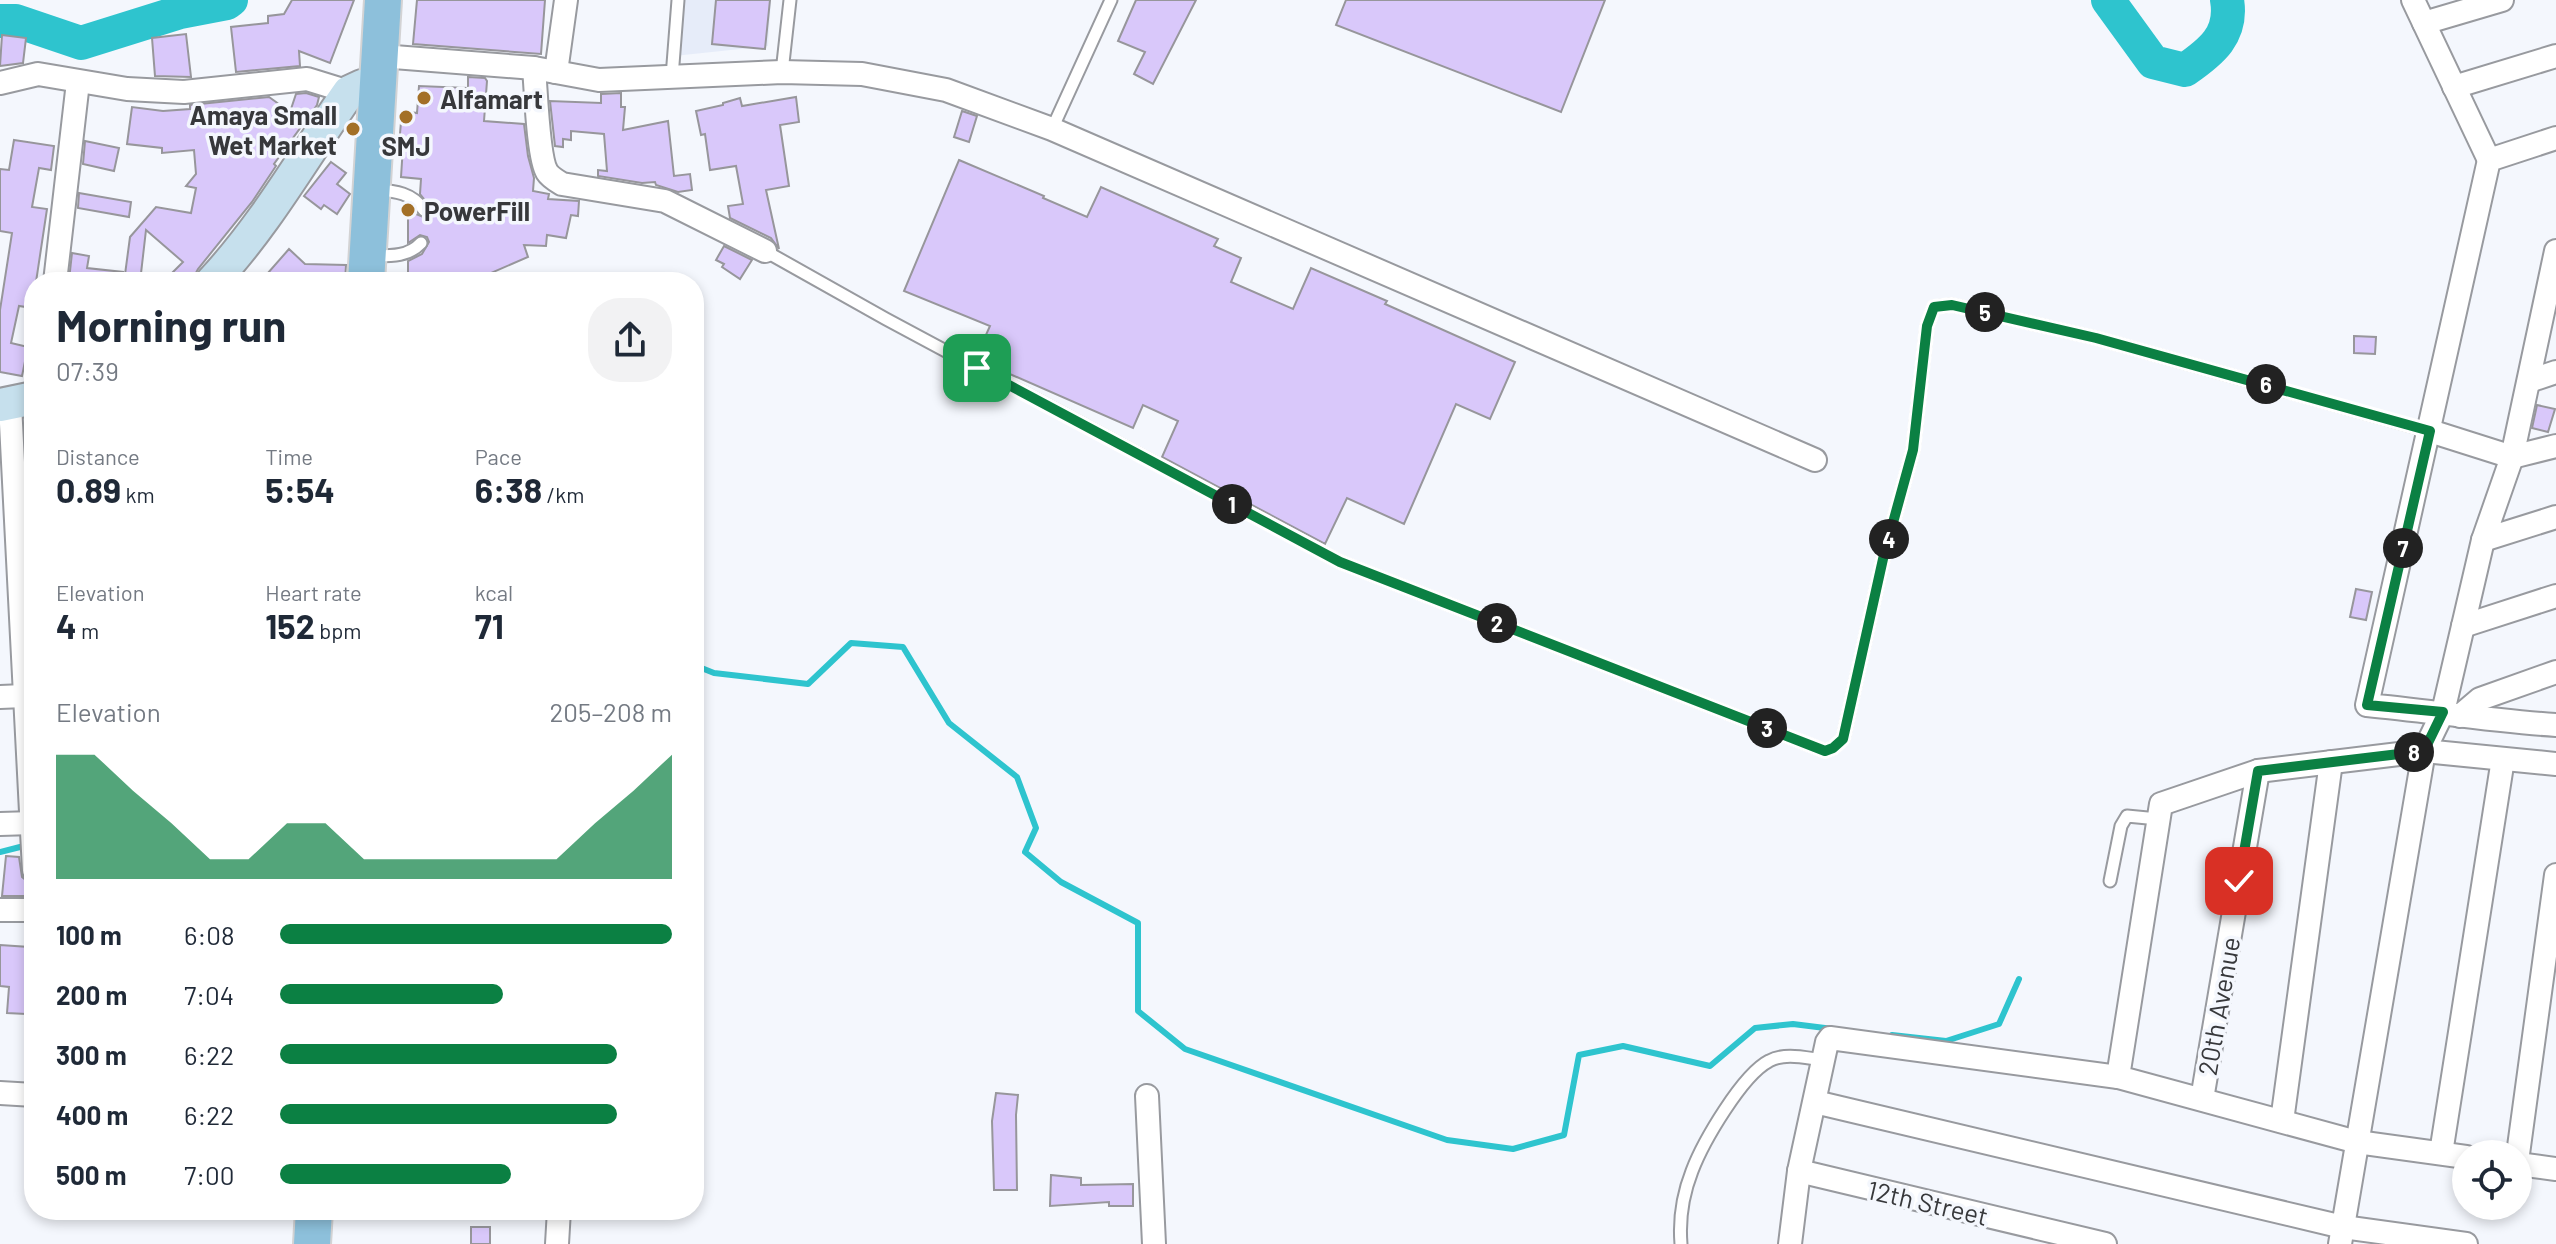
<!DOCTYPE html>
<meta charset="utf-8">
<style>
body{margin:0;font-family:Barlow,sans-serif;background:#f2f2f3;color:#1f2937;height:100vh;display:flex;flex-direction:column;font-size:30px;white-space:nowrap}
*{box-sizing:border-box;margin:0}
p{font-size:26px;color:#747a83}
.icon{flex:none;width:44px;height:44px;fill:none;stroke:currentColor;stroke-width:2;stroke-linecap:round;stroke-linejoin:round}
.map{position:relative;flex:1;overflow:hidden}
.sheet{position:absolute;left:24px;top:272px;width:680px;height:948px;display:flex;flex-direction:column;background:#fff;border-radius:32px;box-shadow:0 4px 12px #0003}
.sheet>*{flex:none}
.tools{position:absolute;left:2452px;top:1140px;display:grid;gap:16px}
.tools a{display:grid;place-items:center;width:80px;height:80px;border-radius:50%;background:#fff;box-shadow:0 4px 12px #0003;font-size:40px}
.pin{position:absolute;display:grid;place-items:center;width:68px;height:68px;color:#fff;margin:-34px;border-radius:16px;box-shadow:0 4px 12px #0006}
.km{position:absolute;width:40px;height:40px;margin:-20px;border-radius:50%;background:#222;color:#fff;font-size:22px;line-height:40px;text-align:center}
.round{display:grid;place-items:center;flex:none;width:84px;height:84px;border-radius:32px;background:#f2f2f3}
.summary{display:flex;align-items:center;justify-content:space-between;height:136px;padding:0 32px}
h1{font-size:44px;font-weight:700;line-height:60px}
.figures{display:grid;grid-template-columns:repeat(3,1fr);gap:12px;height:136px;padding:8px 32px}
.figures div{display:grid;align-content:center}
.figures b{font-size:34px;font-weight:700}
.figures small{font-size:22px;font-weight:400}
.figures p{font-size:22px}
.chart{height:224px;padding:16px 32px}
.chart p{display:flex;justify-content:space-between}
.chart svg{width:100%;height:144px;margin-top:8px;fill:#0b8043;opacity:.7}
ul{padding:0 32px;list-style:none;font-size:26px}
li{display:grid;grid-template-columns:128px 96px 1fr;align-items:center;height:60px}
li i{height:20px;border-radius:10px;background:#0b8043}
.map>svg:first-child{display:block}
</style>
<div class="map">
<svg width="2556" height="1244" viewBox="0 0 2556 1244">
<rect width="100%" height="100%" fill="#f4f7fd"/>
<polygon fill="#e6ecf9" points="680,0 771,0 768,46 674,56"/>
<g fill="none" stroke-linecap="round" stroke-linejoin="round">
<g stroke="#2ec4ce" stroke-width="6">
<polyline points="694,665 714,673 808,684 851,643 903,647 949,723 1017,777 1036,828 1025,852 1061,882 1138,923 1138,1011 1185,1049 1447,1140 1513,1149 1564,1135 1579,1055 1623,1046 1710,1066 1755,1028 1793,1024 1833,1029"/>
<polyline points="0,852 20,847"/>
<polyline points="1892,1035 1946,1041 1999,1024 2019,979"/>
</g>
<g stroke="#2ec4ce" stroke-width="34">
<path d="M2108 0 2153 62 2185 70C2211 52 2233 35 2227 0"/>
<polyline points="0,21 16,21 81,43 180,12 227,3 231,0"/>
</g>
</g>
<g fill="#d9c8fa" stroke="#97969b" stroke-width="2">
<polygon points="292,0 354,0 330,63 299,51 300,66 236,72 231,27 268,23 268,16 284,14"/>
<polygon points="417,0 545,0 541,54 413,44"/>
<polygon points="716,0 770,0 765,49 712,44"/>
<polygon points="1136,0 1196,0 1153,84 1134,74 1145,52 1118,41"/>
<polygon points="1346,0 1605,0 1561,112 1336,25"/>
<polygon points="186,34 191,77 155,76 152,38"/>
<polygon points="2,35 26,38 23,63 0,66"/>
<polygon points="468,77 485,78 487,81 484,121 524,124 528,156 534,178 533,191 549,194 548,199 579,201 578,216 571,215 566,238 547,235 546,246 524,245 528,257 484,276 486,282 408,282 408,261 422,254 429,242 427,237 420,235 408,243 408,214 416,214 426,218 432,209 420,194 421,179 401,177 403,146 399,145 402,111 417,113 419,86 468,88"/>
<polygon points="306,93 319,97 317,105 274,164 276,166 252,202 198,269 191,282 163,282 183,262 146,230 140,282 124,282 130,237 156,207 191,213 196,188 186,186 196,174 194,150 162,153 162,148 127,144 132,107 163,111 190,109 190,105 269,97 290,112 296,94"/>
<polygon points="621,93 621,107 625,107 623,130 668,121 674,176 690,174 692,190 678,192 656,185 655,182 642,183 598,176 598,170 607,171 604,134 571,131 571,140 563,139 563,147 555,146 550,101 601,103 601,94"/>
<polygon points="796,97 799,122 780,125 789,186 766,190 779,249 771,238 730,218 728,206 743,204 736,166 710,170 705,134 701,135 696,111 723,105 723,103 740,98 742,106"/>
<polygon points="962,111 977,116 969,142 954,137"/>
<polygon points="14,140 54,146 51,170 39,168 32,207 47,209 36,282 34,282 32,308 19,306 11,343 28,347 22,376 0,372 0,310 12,233 0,231 0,169 9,170"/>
<polygon points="85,141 119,148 114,171 83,164"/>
<polygon points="959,160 1044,196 1043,198 1087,217 1101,187 1218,239 1214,246 1241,258 1231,282 1293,309 1311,268 1387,301 1385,304 1515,362 1490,419 1456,404 1404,524 1347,498 1325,544 1162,457 1178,421 1143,405 1133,428 987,364 976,357 990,326 904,291"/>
<polygon points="331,162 346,173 337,184 350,194 337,214 324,205 321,209 304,196"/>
<polygon points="79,193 131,202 129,217 78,208"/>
<polygon points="724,246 752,260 740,279 722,267 724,264 716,260"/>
<polygon points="289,249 305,264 346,265 345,282 260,282"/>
<polygon points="72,253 89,256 87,268 123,272 122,282 69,280"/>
<polygon points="2354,336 2376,337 2375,354 2354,353"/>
<polygon points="2537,405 2555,409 2548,432 2532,428"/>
<polygon points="2356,589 2372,592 2366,620 2350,617"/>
<polygon points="6,856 19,857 22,877 28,882 26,896 2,896"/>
<polygon points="0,945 29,947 27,970 33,971 26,1014 7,1013 9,987 0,986"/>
<polygon points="996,1093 1018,1095 1016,1115 1017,1190 994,1190 992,1121"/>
<polygon points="1051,1175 1081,1178 1081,1185 1133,1184 1133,1206 1109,1206 1109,1202 1050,1206"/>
<rect x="471" y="1227" width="19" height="17"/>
</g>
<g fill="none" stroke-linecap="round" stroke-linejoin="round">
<g stroke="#989a9f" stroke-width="15">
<g id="lane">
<polyline points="782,72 790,0"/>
<polyline points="672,77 678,0"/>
<polyline points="1052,129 1111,0"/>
<path d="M376 190C396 191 412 193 424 210"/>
<polyline points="765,251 886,319 1340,562 1825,751 1833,748 1843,739 1883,559 1913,450 1927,326 1934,307 1952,305 2096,338 2429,431"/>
<path d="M372 256C390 256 408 257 421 243"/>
<polyline points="2110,881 2121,826 2127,816 2158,819"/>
<path d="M1681 1244C1679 1220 1683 1194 1692 1171 1703 1142 1742 1075 1769 1061 1785 1052 1806 1058 1823 1060"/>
</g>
</g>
<g stroke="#989a9f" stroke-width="26">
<g id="street">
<polyline points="2413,0 2489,160"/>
<polyline points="2424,23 2502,0"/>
<polyline points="381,56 534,68 599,80 782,72 862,74 946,90 1052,129 1815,460"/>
<path d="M534 68C536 89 538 158 547 172 550 177 557 181 562 184L665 201 765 251"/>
<polyline points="556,72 566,0"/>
<polyline points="0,83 38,74 127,89 184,92 307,79 349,92"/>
<polyline points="2454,87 2556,56"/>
<path d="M2556 138 2489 160 2367 705C2430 711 2492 721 2556 725"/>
<polyline points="2556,251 2512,457 2483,540 2556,517"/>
<polyline points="55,282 78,82"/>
<polyline points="2529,381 2556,372"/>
<polyline points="10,404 34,870"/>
<polyline points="2430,431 2512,457 2556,446"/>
<polyline points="2463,626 2556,596"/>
<polyline points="0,697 24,696"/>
<polyline points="2460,716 2480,699 2556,672"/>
<polyline points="0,824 33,823"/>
<polyline points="0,910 34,910"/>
<polyline points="0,1093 34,1095"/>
<polyline points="1147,1096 1154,1244"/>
<polyline points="2202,1099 2258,771"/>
<polyline points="1815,1102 2343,1227 2466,1244"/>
<polyline points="2282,1121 2331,762"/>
<polyline points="2441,1153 2503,759"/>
<polyline points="2518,1154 2556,875"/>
<polyline points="2466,1157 2357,1142 2118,1077 2161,804 2258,771 2424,751 2556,764"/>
<polyline points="2518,1164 2556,1169"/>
<polyline points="1799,1171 2105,1244"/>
<polyline points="557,1244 559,1210"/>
<polyline points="1790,1244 1799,1171 1827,1042 1830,1038 2118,1077"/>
<polyline points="2340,1244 2424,751 2443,712 2483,540"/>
</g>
</g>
<g stroke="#989a9f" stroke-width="36">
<g id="secondary">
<path d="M212 282C266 224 304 156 349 92L362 86 376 88"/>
<polyline points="0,405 34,398"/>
</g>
</g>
<g stroke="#d3d3d4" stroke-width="40">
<g id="primary">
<polyline points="366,282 383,0"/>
<polyline points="312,1244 314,1210"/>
</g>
</g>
<use href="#lane" stroke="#fff" stroke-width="11"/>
<use href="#street" stroke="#fff" stroke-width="22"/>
<use href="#secondary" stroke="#c6e0ed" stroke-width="32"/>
<use href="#primary" stroke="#8dc0db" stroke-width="36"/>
</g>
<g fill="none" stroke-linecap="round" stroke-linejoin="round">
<g stroke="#fff" stroke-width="16">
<polyline id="route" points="977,368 1340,562 1825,751 1833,748 1843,739 1883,559 1913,450 1927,326 1934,307 1952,305 2096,338 2430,431 2367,705 2443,712 2424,751 2258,771 2239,881"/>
</g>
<use href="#route" stroke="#0b8043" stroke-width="10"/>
</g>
<g fill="#a37027" stroke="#f4f7fd" stroke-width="3">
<circle cx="424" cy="98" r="8"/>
<circle cx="406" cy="117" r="8"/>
<circle cx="353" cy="129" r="8"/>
<circle cx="408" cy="210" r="8"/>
</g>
<g text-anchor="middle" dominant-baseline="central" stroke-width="7" stroke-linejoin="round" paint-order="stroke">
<g font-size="26" font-weight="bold" fill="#37383b" stroke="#f4f7fd" text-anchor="start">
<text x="440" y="98">Alfamart</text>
<text x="337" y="114" text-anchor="end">Amaya Small<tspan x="337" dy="30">Wet Market</tspan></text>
<text x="406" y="145" text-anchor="middle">SMJ</text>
<text x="424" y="210">PowerFill</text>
</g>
<g font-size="26" fill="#37383b" stroke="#f4f7fd">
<text transform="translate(2218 1006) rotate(-80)">20th Avenue</text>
<text transform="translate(1928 1202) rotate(13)">12th Street</text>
</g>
</g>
</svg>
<div class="tools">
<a><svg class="icon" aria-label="locate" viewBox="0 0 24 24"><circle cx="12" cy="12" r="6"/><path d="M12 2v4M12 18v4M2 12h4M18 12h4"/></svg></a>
</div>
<div class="pin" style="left:977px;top:368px;background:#1e9e55"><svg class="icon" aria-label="arrive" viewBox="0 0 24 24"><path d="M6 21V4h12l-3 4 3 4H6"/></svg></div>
<div class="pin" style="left:2239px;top:881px;background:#d93025"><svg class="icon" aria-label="check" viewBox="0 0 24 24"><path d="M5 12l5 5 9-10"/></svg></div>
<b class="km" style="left:1232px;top:504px">1</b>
<b class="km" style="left:1497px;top:623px">2</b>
<b class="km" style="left:1767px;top:728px">3</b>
<b class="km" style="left:1889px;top:539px">4</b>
<b class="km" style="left:1985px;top:312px">5</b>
<b class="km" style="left:2266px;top:384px">6</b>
<b class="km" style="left:2403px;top:548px">7</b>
<b class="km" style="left:2414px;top:752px">8</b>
<section class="sheet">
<div class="summary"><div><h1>Morning run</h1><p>07:39</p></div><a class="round"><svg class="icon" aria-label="share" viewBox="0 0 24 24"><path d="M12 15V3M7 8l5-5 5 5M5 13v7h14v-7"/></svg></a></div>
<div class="figures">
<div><p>Distance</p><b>0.89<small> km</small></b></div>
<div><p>Time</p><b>5:54</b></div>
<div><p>Pace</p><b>6:38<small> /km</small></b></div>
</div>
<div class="figures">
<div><p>Elevation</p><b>4<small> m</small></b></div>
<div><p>Heart rate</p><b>152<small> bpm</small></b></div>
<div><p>kcal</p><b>71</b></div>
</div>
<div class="chart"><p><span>Elevation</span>205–208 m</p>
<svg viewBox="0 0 160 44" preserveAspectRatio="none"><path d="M0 44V6L10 6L20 17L30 27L40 38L50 38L60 27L70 27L80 38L90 38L100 38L110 38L120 38L130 38L140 27L150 17L160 6V44z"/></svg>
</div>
<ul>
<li><b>100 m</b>6:08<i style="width:100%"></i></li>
<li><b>200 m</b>7:04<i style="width:57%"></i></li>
<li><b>300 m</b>6:22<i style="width:86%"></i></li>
<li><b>400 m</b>6:22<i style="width:86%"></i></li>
<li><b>500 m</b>7:00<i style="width:59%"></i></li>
</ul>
</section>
</div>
